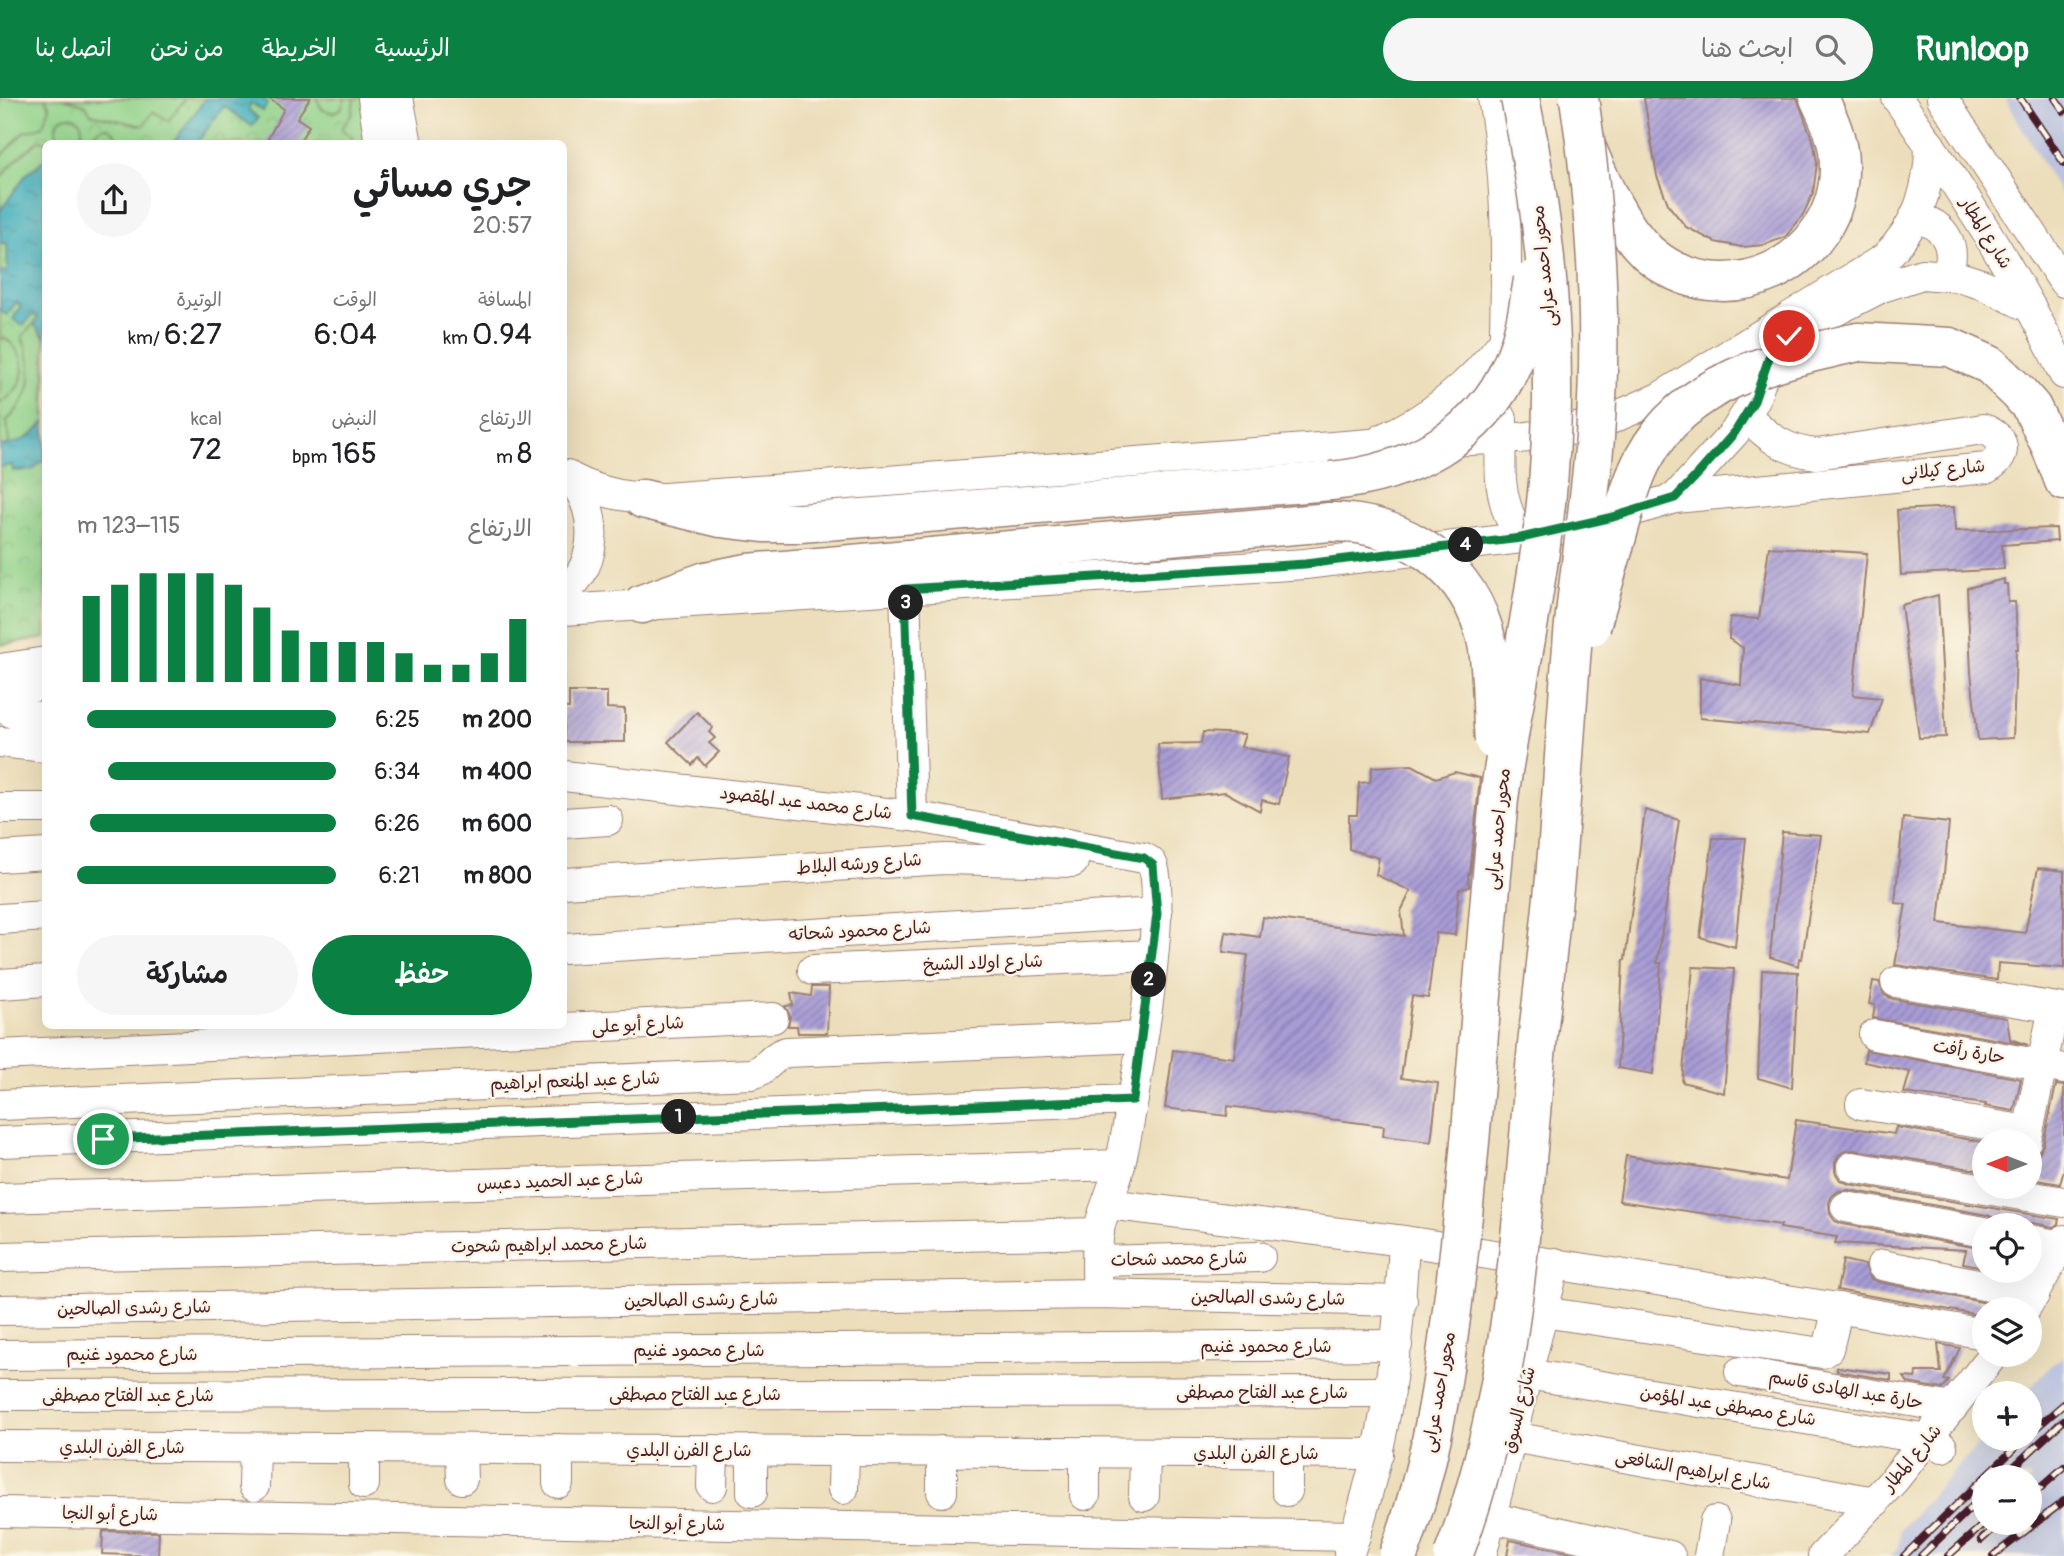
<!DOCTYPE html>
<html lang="ar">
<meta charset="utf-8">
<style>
body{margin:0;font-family:Pangolin,"Playpen Sans Arabic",sans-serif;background:#f6f6f6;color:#202124;direction:rtl;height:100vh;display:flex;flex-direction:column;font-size:26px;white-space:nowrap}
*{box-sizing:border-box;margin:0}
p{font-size:23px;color:#757577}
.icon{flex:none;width:38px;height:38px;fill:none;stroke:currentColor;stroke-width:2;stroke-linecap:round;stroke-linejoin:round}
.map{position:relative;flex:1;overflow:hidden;direction:ltr}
.side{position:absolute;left:42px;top:42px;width:525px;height:889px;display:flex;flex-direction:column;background:#fff;border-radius:10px;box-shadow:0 7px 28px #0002;direction:rtl}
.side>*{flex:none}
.needle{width:46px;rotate:270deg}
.controls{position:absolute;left:1972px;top:1031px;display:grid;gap:14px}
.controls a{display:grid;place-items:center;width:70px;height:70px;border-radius:50%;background:#fff;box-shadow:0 7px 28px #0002;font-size:35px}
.pin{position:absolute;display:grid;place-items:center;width:60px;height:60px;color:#fff;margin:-30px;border:4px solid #fff;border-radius:50%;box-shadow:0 2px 7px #0007}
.km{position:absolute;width:35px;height:35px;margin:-18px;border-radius:50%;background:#222;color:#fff;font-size:19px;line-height:35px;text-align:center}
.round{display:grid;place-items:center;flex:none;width:74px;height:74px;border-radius:37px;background:#f6f6f6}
.summary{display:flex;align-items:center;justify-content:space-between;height:119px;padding:0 35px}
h1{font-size:38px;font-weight:600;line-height:52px}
.metrics{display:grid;grid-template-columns:repeat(3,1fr);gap:10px;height:119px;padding:7px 35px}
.metrics div{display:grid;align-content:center}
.metrics b{font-size:30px;font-weight:600}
.metrics small{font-size:19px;font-weight:400}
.metrics p{font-size:19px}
.chart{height:196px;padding:14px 35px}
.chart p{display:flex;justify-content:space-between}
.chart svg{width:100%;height:126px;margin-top:7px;stroke:#0b8043;stroke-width:6}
.button{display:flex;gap:14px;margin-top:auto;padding:14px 35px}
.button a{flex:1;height:80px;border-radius:42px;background:#0b8043;color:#fff;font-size:28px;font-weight:600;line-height:80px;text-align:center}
.button a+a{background:#f6f6f6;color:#202124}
ul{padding:0 35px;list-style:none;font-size:23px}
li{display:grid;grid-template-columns:112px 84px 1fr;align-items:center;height:52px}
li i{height:18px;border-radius:9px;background:#0b8043}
header{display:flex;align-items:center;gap:42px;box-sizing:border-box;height:98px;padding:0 35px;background:#0b8043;color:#fff}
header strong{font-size:33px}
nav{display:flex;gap:38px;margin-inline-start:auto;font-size:24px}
.search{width:490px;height:63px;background:#f6f6f6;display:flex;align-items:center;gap:18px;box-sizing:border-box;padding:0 24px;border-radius:38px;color:#757577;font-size:26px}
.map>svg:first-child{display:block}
</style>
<header>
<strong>Runloop</strong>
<div class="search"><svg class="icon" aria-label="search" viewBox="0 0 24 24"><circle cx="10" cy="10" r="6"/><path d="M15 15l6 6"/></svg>ابحث هنا</div>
<nav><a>الرئيسية</a><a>الخريطة</a><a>من نحن</a><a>اتصل بنا</a></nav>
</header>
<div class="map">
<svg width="2064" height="1458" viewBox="0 0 2064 1458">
<defs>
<pattern id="park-crowns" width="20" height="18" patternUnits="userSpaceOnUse" patternTransform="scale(1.75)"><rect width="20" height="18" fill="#90d289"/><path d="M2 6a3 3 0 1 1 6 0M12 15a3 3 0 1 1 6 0" fill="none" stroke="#7eb476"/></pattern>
<pattern id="water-ripples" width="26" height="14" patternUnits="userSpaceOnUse" patternTransform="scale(1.75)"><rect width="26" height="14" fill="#40afbd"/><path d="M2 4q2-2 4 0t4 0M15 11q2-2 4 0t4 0" fill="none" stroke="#388e9a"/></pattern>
<pattern id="building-hatch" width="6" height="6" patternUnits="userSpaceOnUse" patternTransform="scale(1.75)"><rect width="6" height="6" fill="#a79cd5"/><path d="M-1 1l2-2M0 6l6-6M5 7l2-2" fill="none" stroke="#8a7fad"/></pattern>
</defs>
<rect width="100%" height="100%" fill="#fcf5e5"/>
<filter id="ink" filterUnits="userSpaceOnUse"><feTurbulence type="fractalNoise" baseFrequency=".0143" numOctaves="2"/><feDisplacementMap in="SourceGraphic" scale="14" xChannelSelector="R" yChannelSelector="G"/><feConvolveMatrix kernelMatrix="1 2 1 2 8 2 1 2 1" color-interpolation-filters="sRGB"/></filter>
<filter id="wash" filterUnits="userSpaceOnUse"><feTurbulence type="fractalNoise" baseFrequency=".00686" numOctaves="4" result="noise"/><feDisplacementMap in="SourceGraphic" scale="28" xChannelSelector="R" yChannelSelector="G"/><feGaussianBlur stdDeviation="1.57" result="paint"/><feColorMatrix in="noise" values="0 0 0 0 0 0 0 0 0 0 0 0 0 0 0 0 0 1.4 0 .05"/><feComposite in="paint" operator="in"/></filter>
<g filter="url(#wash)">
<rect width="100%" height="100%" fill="#ecdebb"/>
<g fill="#bbc3de" fill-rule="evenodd">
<polygon points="2005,0 2064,0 2064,103"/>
<path d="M2064 1258V1458H1891L1898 1450 1900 1432 1984 1340H2030V1295H2026L2050 1268ZM1984 1379H2030V1424H1984Z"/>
</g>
<polygon fill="url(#park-crowns)" stroke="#6d785a" stroke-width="2" points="0,0 364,0 372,45 46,46 45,540 0,547"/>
<g fill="#90d289" stroke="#6d785a" stroke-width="2">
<polygon points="0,0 45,0 50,9 42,29 24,34 0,60"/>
<polygon points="63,0 186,0 168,23 153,14 143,28 91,16 85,6"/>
<polygon points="316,0 345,0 341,11 333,15 323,12"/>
<polygon points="354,0 364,0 372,45 350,45 353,40 341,31 352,16"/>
<circle cx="69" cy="31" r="13"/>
<path d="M103 29C110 29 114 33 117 39L113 45H90L97 37 94 35Z"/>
<polygon points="38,43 42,42 49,45 46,46 45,61 26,77 0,113 0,80 15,63"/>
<path d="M34 226 45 240V323C36 336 25 343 9 347L7 323C35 294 35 275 22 238Z"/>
<path d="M4 239C30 259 29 288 0 305V243Z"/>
</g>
<g fill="url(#water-ripples)" stroke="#456774" stroke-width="2">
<polygon points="206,0 261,0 268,5 263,13 253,6 249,6 249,12 258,20 252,28 224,8 197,45 173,45"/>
<polygon points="45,61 45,240 34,226 38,220 33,216 23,228 13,221 21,208 16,204 7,217 0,213 0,174 8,173 7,145 0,145 0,113 26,77"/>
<path d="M45 323V361L32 372 13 373 12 367 0 369V348C19 346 34 339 45 323Z"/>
</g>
<g id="blocks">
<g fill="url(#building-hatch)">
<polygon points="268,0 310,0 297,20 309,28 298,46 265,46 284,11"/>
<polygon points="1644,0 1797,0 1814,46 1817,65 1813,95 1802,119 1785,139 1764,147 1742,149 1715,144 1686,129 1669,108 1657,78"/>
<polygon points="1954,409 1955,433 2056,430 2057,443 2002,447 2004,471 1901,477 1897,412"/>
<polygon points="1769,449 1867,455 1853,597 1882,600 1870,636 1700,620 1700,580 1741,587 1743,550 1729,541 1730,519 1759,521"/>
<polygon points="2004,481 2004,486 2007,486 2008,504 2015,504 2018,551 2016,551 2013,640 1978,642 1971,574 1967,490"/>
<polygon points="1938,497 1946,639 1919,640 1901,507"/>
<polygon points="569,594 607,594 607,610 625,611 625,644 564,644 564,610 569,610"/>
<polygon points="697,614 713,630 709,634 715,640 709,645 719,654 705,668 698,660 692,667 668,644"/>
<polygon points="1203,634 1245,636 1241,649 1289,659 1279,706 1262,702 1260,713 1225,694 1162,701 1158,646 1201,645"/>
<polygon points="1412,667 1436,680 1455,674 1480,680 1470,776 1468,776 1469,789 1459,791 1455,837 1436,835 1428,900 1412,898 1401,980 1438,985 1431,1044 1383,1038 1384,1028 1228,1008 1227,1018 1165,1010 1173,952 1234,960 1248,857 1223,854 1226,834 1260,839 1263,819 1404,838 1401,813 1411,793 1376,777 1379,760 1349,751 1349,717 1357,717 1359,685 1370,684 1372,669"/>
<polygon points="1645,712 1679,722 1657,865 1661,865 1653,976 1618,970 1623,862 1625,862"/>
<polygon points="1903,720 1949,725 1939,825 2025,835 2038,770 2064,773 2064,870 1998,865 1997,882 1895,867 1906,806 1895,805"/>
<polygon points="1782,734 1821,737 1802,861 1799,860 1798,868 1770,859"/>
<polygon points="1713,740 1746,740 1735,849 1700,839"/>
<polygon points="1693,869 1734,871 1724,995 1682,984"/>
<polygon points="1762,872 1798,874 1792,990 1758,980"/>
<polygon points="1873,883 1879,884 1884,897 1893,901 2007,920 2010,941 2028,947 1873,920 1875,907 1869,906"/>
<polygon points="812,889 829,889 827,935 798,935 797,928 788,928 790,918 785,908 793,907 791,895 811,898"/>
<polygon points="1866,952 2021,981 2014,1013 1985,1008 1986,1006 1904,995 1910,974 1864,964"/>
<polygon points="2056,987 2064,988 2064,1072 2060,1086 2030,1081 2030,1060 2039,1055 2043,1047"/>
<polygon points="1796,1022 1894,1036 1896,1029 1984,1044 1984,1073 1854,1052 1845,1053 1839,1057 1835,1065 1835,1074 1840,1082 1849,1086 2059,1121 2058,1126 2053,1129 2033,1125 2000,1127 1995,1120 1987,1117 1849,1092 1839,1093 1832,1098 1829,1105 1830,1116 1835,1123 1843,1126 1984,1151 1984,1169 1963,1165 1966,1152 1835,1145 1837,1139 1780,1130 1781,1127 1619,1103 1626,1058 1787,1082"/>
<polygon points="1843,1162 1865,1167 1870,1180 1879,1184 1997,1207 1996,1211 1984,1211 1984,1218 1837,1192"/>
<polygon points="1938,1246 1960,1250 1944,1282 1949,1283 1942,1291 1908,1285 1904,1279 1915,1280 1917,1274 1941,1274"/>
<polygon points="1837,1269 1891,1276 1891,1282 1837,1273"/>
<polygon points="103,1433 159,1434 158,1458 102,1456"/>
<polygon points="1510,1442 1582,1457 1582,1458 1507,1458"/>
</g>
</g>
</g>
<g filter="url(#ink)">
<use href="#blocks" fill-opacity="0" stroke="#9b7e73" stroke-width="2"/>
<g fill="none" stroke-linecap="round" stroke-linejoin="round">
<g stroke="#9b7e73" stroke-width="32">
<g id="minor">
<polyline points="373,0 380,46"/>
<polyline points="398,0 407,46"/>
<path d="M1493 0C1509 88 1507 176 1504 265"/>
<path d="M1897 0C1959 88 2019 179 2064 276"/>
<polyline points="1942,0 2064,184"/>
<path d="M1915 120C1945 125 1959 150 1946 177"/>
<path d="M1502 321C1500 367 1495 399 1521 440"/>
<path d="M1382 341C1432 320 1472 285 1505 242"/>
<path d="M571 380C602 396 631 401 665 400L1371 346 1519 340 1553 336 1608 322 1659 300 1885 160C1917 128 1930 92 1930 47"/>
<path d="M1675 400 1987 370C2009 358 2006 338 1983 331L1817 356C1785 353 1767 339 1746 317"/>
<polyline points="905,491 912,718"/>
<path d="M564 493C601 468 599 405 567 377"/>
<polyline points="564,512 1305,466 1521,440 1613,419 1675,400 1735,334 1754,303 1771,254 1789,238 1804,229 1882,189 1922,176 1959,179 1984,187 2031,210"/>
<polyline points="0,571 46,564"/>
<polyline points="0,593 46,587"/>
<polyline points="0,608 15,616 46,620"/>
<polyline points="0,644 46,649"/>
<path d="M564 678 912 718 1144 760C1148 762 1149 762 1152 766 1170 798 1131 1022 1120 1066 1115 1087 1105 1107 1100 1127 1095 1149 1098 1174 1097 1196"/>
<polyline points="0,710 46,710"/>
<polyline points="564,725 608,722"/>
<polyline points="0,759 46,756"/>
<polyline points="564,785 945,761 1073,764"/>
<polyline points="0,821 46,818"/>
<polyline points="564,851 1157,815"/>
<polyline points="813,872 1153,857"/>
<polyline points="1896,884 2064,911"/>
<polyline points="0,886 46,883"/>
<polyline points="1874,937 2064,971"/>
<polyline points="0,957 773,920"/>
<polyline points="1861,1006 2028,1033"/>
<path d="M0 1007 752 976C767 972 772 957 787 954L1142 939"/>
<polyline points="2026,1043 2054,910"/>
<polyline points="0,1044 1133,1002"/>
<polyline points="1852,1069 2064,1104"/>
<polyline points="0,1100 1120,1067"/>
<polyline points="1108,1106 1404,1143 1838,1210"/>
<polyline points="1846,1109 1984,1134"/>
<polyline points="2030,1142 2061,1148"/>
<polyline points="0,1159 1099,1135"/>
<polyline points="1098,1163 1260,1159"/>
<polyline points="1882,1167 2034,1197"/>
<polyline points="2025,1211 2064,1142"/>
<polyline points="0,1212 1097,1196 1402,1203"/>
<polyline points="1542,1214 1822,1255 1828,1251 1838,1210 1984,1236"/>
<polyline points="0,1257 1397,1247"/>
<polyline points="1740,1274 1952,1310"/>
<polyline points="1527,1276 1928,1341 1942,1349"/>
<polyline points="0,1297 1390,1294"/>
<polyline points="1512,1339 1875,1404"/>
<polyline points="0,1348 1378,1356"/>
<polyline points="461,1351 462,1381"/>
<polyline points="752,1352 752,1394"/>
<polyline points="942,1353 942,1394"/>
<polyline points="1287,1355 1287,1393"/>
<polyline points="558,1385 558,1351"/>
<polyline points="364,1386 364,1350"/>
<polyline points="254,1388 255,1350"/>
<polyline points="712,1388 713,1352"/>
<polyline points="843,1391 844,1353"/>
<polyline points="1085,1397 1085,1354"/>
<polyline points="1144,1398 1145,1355"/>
<polyline points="0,1414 1355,1438"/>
<polyline points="1492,1420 1670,1458"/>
<path d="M1349 1455C1384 1354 1399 1251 1404 1143"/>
<polyline points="1481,1458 1555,1165"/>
<polyline points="1709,1458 1715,1423"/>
<polyline points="1823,1458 1894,1382 1994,1256"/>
</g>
</g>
<g stroke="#9b7e73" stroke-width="41">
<g id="highway">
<path d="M1588 53C1602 87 1620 128 1647 154 1722 222 1842 166 1839 66 1839 42 1829 21 1819 0"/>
<polyline points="1858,244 1950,249 1990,267 2019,295 2032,310 2051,349 2064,383"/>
<polyline points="643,401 721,420 763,425 800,425 1331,383"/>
<polyline points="642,506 706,483 748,475 1330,424"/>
</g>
</g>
<use href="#minor" stroke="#fff" stroke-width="30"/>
<use href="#highway" stroke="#fff" stroke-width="38"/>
<g stroke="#4a1f2b" stroke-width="8">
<g id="rail">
<polyline points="2020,0 2064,65"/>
<polyline points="2055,0 2064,13"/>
<polyline points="2030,1335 2064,1306"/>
<polyline points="1985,1379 2025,1340"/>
<polyline points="2003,1379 2064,1322"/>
<polyline points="2030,1399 2064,1369"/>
<polyline points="1981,1442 2001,1424"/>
<polyline points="1904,1458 1984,1380"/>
<polyline points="1921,1458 1984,1397"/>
<polyline points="1948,1458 1986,1424"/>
<polyline points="1993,1458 2064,1403"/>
</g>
</g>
<use href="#rail" stroke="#fcf5e5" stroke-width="5" stroke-dasharray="16" stroke-linecap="butt"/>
<g stroke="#9b7e73" stroke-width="41" stroke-linecap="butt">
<g id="highway-bridge">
<path d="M1331 383C1406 376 1481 340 1512 266 1524 240 1528 211 1533 182"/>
<path d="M1330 424C1405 424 1471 469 1487 545 1493 577 1491 611 1494 642"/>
<path d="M1591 529C1600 496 1610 464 1619 431 1626 407 1632 382 1644 360 1686 281 1777 262 1858 244"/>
<path d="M1398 1458C1435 1360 1447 1258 1459 1154 1476 1007 1483 859 1498 712 1500 685 1506 658 1510 631 1523 556 1538 481 1546 405 1561 270 1547 132 1520 0"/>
<path d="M1453 1458C1518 1290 1521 1105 1539 927 1545 878 1550 829 1555 780 1562 699 1566 618 1573 537 1579 471 1590 405 1595 339 1603 225 1596 112 1579 0"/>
</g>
</g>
<use href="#highway-bridge" stroke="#fff" stroke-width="38"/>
</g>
</g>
<g fill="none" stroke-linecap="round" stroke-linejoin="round" filter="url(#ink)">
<g stroke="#fff" stroke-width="14">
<polyline id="route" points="103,1041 1133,1002 1157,816 1153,767 1144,760 912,718 905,491 1305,466 1521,440 1613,419 1675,400 1698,376 1735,334 1754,303 1771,254 1789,238"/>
</g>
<use href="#route" stroke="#0b8043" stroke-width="9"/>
</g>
<g text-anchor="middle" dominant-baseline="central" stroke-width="5" stroke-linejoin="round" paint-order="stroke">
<g font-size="18" fill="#4a1f2b" stroke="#fcf5e5">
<text transform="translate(1986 135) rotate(58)">شارع المطار</text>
<text transform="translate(1544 168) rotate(-96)">محور احمد عرابى</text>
<text transform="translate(1943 372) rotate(-6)">شارع كيلانى</text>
<text transform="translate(806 705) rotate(7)">شارع محمد عبد المقصود</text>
<text transform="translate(1498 731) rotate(-84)">محور احمد عرابى</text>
<text transform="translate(859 766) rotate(-4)">شارع ورشه البلاط</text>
<text transform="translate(860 833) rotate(-3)">شارع محمود شحاته</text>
<text transform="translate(983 865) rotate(-2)">شارع اولاد الشيخ</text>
<text transform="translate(638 927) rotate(-3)">شارع أبو على</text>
<text transform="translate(1969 954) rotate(10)">حارة رأفت</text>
<text transform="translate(575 983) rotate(-2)">شارع عبد المنعم ابراهيم</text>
<text transform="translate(560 1083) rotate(-2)">شارع عبد الحميد دعبس</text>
<text transform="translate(549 1147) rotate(-1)">شارع محمد ابراهيم شحوت</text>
<text transform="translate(1179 1161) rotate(-1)">شارع محمد شحات</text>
<text transform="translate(1268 1200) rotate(1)">شارع رشدى الصالحين</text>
<text transform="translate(701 1202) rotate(-1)">شارع رشدى الصالحين</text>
<text transform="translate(134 1210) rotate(-1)">شارع رشدى الصالحين</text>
<text x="1266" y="1248">شارع محمود غنيم</text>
<text x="699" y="1252">شارع محمود غنيم</text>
<text x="132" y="1256">شارع محمود غنيم</text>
<text transform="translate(1846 1292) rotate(10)">حارة عبد الهادى قاسم</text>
<text x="1262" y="1294">شارع عبد الفتاح مصطفى</text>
<text transform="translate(1439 1294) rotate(-80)">محور احمد عرابى</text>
<text x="695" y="1296">شارع عبد الفتاح مصطفى</text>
<text x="128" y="1297">شارع عبد الفتاح مصطفى</text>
<text transform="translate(1728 1308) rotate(9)">شارع مصطفى عبد المؤمن</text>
<text transform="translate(1519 1312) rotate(-76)">شارع السوق</text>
<text x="122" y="1349">شارع الفرن البلدي</text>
<text x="689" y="1352">شارع الفرن البلدي</text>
<text x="1256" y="1355">شارع الفرن البلدي</text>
<text transform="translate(1912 1360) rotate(-50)">شارع المطار</text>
<text transform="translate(1693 1372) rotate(10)">شارع ابراهيم الشافعى</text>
<text transform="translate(110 1416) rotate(1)">شارع أبو النجا</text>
<text transform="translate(677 1426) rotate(1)">شارع أبو النجا</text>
</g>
</g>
</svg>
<div class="controls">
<a><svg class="needle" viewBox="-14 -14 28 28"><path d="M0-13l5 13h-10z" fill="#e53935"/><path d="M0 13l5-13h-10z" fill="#757577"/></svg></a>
<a><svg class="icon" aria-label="locate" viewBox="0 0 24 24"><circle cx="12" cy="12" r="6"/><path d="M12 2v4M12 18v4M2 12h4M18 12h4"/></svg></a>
<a><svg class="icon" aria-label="layers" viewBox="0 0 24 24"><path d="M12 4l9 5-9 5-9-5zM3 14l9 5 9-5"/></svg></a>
<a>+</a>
<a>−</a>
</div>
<div class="pin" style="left:103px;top:1041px;background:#1e9e55"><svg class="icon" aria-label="arrive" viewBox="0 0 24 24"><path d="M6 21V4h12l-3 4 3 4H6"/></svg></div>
<div class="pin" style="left:1789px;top:238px;background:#d93025"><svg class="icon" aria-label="check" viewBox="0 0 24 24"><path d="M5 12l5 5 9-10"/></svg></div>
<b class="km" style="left:679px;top:1019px">1</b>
<b class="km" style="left:1149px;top:882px">2</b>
<b class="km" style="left:906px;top:505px">3</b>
<b class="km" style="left:1466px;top:447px">4</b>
<section class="side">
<div class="summary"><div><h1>جري مسائي</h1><p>20:57</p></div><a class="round"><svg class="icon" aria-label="share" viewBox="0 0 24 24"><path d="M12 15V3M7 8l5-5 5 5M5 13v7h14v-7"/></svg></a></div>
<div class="metrics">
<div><p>المسافة</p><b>0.94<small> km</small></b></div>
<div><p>الوقت</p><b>6:04</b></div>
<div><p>الوتيرة</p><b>6:27<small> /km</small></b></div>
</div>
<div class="metrics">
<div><p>الارتفاع</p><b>8<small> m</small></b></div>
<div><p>النبض</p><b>165<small> bpm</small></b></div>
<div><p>kcal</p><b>72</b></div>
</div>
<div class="chart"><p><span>الارتفاع</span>115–123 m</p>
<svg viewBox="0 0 160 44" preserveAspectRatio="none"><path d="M5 44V14M15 44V10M25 44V6M35 44V6M45 44V6M55 44V10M65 44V18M75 44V26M85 44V30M95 44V30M105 44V30M115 44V34M125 44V38M135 44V38M145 44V34M155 44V22"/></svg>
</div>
<ul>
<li><b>200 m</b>6:25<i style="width:96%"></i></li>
<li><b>400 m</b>6:34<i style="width:88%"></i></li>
<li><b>600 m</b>6:26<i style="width:95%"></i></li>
<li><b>800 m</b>6:21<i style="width:100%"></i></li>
</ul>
<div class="button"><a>حفظ</a><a>مشاركة</a></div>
</section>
</div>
